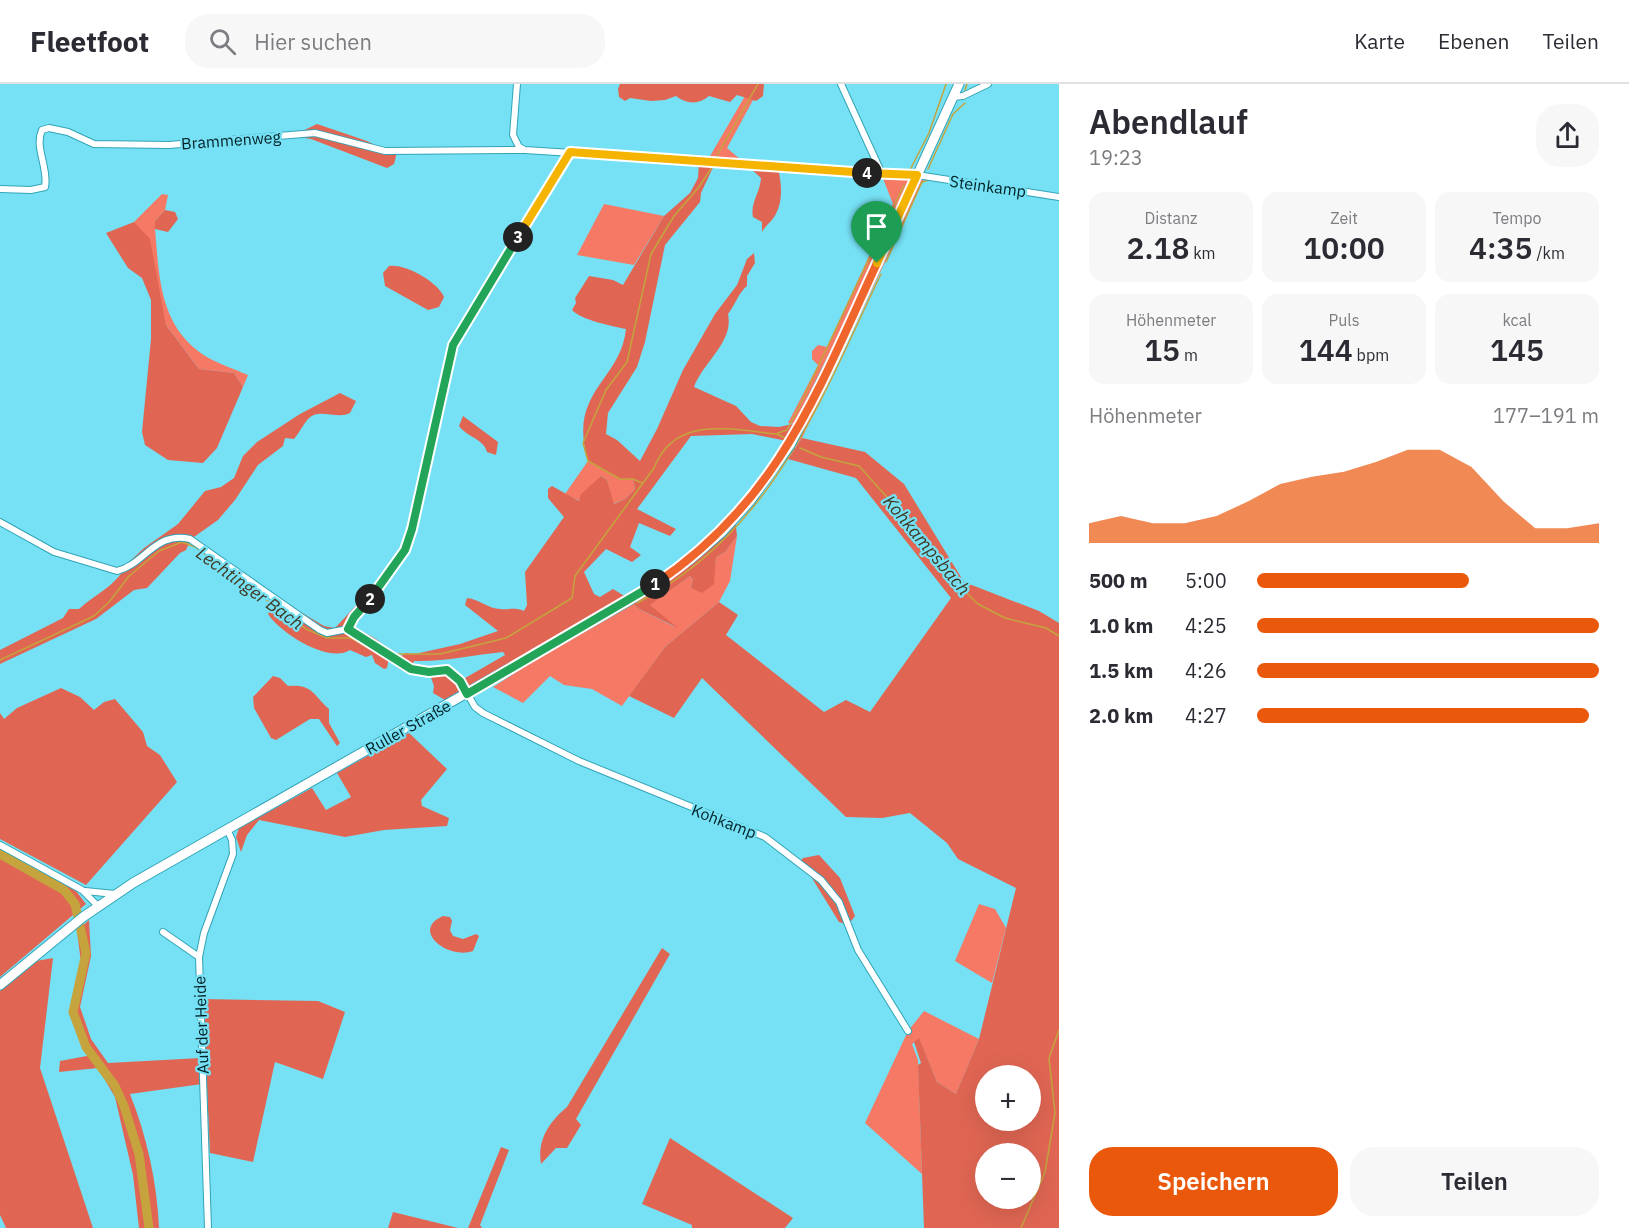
<!DOCTYPE html>
<html lang="de">
<meta charset="utf-8">
<style>
body{margin:0;font-family:"IBM Plex Sans",sans-serif;background:#f7f7f7;color:#2b2b33;height:100vh;display:flex;flex-direction:column;font-size:22px;white-space:nowrap}
*{box-sizing:border-box;margin:0}
p{font-size:20px;color:#7c7c81}
.icon{flex:none;width:33px;height:33px;fill:none;stroke:currentColor;stroke-width:2;stroke-linecap:round;stroke-linejoin:round}
.map{position:relative;flex:1;overflow:hidden}
.details{display:flex;flex-direction:column;background:#fff;width:570px}
.details>*{flex:none}
.buttons{position:absolute;left:975px;top:981px;display:grid;gap:12px}
.buttons a{display:grid;place-items:center;width:66px;height:66px;border-radius:50%;background:#fff;box-shadow:0 6px 24px #0002;font-size:30px}
.pin{position:absolute;display:grid;place-items:center;width:51px;height:51px;color:#fff;margin:-62px -26px;border-radius:50% 50% 50% 0;rotate:-45deg;box-shadow:0 0 6px #0007}
.pin .icon{rotate:45deg}
.km{position:absolute;width:30px;height:30px;margin:-15px;border-radius:50%;background:#222;color:#fff;font-size:16px;line-height:30px;text-align:center}
.round{display:grid;place-items:center;flex:none;width:63px;height:63px;border-radius:24px;background:#f7f7f7}
.head{display:flex;align-items:center;justify-content:space-between;height:102px;padding:0 30px}
h1{font-size:33px;font-weight:600;line-height:45px}
.metrics{display:grid;grid-template-columns:repeat(3,1fr);gap:9px;height:102px;padding:6px 30px}
.metrics div{display:grid;align-content:center;border-radius:15px;background:#f7f7f7;text-align:center}
.metrics b{font-size:30px;font-weight:600}
.metrics small{font-size:16px;font-weight:400}
.metrics p{font-size:16px}
.chart{height:168px;padding:12px 30px}
.chart p{display:flex;justify-content:space-between}
.chart svg{width:100%;height:108px;margin-top:6px;fill:#ea580c;opacity:.7}
.button{display:flex;gap:12px;margin-top:auto;padding:12px 30px}
.button a{flex:1;height:69px;border-radius:24px;background:#ea580c;color:#fff;font-size:24px;font-weight:600;line-height:69px;text-align:center}
.button a+a{background:#f7f7f7;color:#2b2b33}
ul{padding:0 30px;list-style:none;font-size:20px}
li{display:grid;grid-template-columns:96px 72px 1fr;align-items:center;height:45px}
li i{height:15px;border-radius:8px;background:#ea580c}
header{display:flex;align-items:center;gap:36px;box-sizing:border-box;height:84px;padding:0 30px;background:#fff;border-bottom:2px solid #e1e1e2}
header strong{font-size:28px}
nav{display:flex;gap:33px;margin-inline-start:auto;font-size:21px}
.search{width:420px;height:54px;background:#f7f7f7;display:flex;align-items:center;gap:15px;box-sizing:border-box;padding:0 21px;border-radius:24px;color:#7c7c81;font-size:22px}
main{display:flex;flex:1;min-height:0}
.map>svg:first-child{display:block}
</style>
<header>
<strong>Fleetfoot</strong>
<div class="search"><svg class="icon" aria-label="search" viewBox="0 0 24 24"><circle cx="10" cy="10" r="6"/><path d="M15 15l6 6"/></svg>Hier suchen</div>
<nav><a>Karte</a><a>Ebenen</a><a>Teilen</a></nav>
</header>
<main>
<div class="map">
<svg width="1059" height="1144" viewBox="0 0 1059 1144">
<rect width="100%" height="100%" fill="#76e1f4"/>
<g fill="#f57965">
<polygon points="752,0 759,5 727,64 748,82 706,79"/>
<polygon points="882,92 924,95 802,354 788,375 782,373 790,362 787,357 796,340 788,339 818,281 812,275 812,267 818,261 827,263 893,120"/>
<path d="M162 110 168 111 165 126 155 137V145C159 190 159 237 198 267 212 278 232 284 248 291L243 303 234 289 199 285 166 241 134 138Z"/>
<polygon points="604,120 664,132 634,181 577,171"/>
<polygon points="588,377 620,395 633,395 635,405 625,415 613,420 607,396 601,392 580,417 565,410"/>
<polygon points="737,452 730,497 719,518 665,563 622,622 592,605 564,601 550,592 523,619 493,603 630,516 639,525 675,543 649,521 690,492 693,495 691,504 702,508 713,500 716,473 725,468"/>
<polygon points="979,820 995,825 1006,844 992,899 955,877"/>
<polygon points="924,927 979,955 956,1010 937,998 919,955 912,960 918,976 922,1090 865,1039 908,947"/>
</g>
<g fill="#e06653" fill-rule="evenodd">
<path d="M620 0H764L763 12 756 17 737 11 730 18 709 12C699 21 686 20 676 12L665 16 651 17 630 14 625 17 619 13 618 5Z"/>
<polygon points="317,40 367,57 375,61 378,66 397,68 394,80 387,84 311,55 292,52"/>
<path d="M699 78 715 79 701 109 700 118 665 161 645 258 637 283 608 329 606 350 617 356 640 377 657 345 683 286 715 230 737 201 747 175 754 169 755 179 747 192V202C739 208 735 221 728 230 734 258 703 278 694 303L736 322 751 338 760 342 779 343 797 339 787 357 752 350 691 352 637 425 676 445 670 452 639 439 630 463 641 471 632 478 606 465 584 488 594 510 600 513 613 505 626 513 689 470 728 435 735 434 737 452 725 468 716 473 714 500 702 509 691 504 693 495 690 492 650 521 678 544 639 525 626 513 445 616 433 609 434 602 429 588 447 586 460 597 505 571 503 568C473 571 444 578 414 577L411 586C403 588 397 585 393 577L406 569 415 570 460 560 498 547 465 521 467 514C479 515 489 525 500 525 510 526 514 523 524 527L527 521 525 488 564 433 548 414V405L552 402 579 417 581 410 601 392 607 396 614 420 625 415 635 405 633 395H620L588 377C567 307 621 297 626 245 612 242 581 236 572 226L576 219 575 214 589 192 613 196 623 201 664 132 690 109 698 94Z"/>
<path d="M748 82 778 84C782 101 784 122 771 137 767 141 765 143 762 148V138L753 133C750 119 760 109 761 94Z"/>
<polygon points="165,126 175,128 178,135 168,148 155,145 155,137"/>
<polygon points="134,138 150,155 166,241 199,285 234,289 243,303 217,364 203,379 168,376 145,361 142,348 151,255 151,216 142,194 128,184 106,149"/>
<path d="M389 182C405 179 438 198 444 213L439 223 428 226 385 202 383 189Z"/>
<path d="M340 309 356 317 350 329C337 336 319 323 308 335 303 341 299 349 294 355L285 354 283 362 258 381 235 416 218 436 191 455 186 466 180 469 147 504 134 506 96 535 0 580V566L63 534 69 525H79C97 509 109 506 124 486L115 484 128 479 144 464 178 440 205 407 221 403 234 394 243 372 257 358 300 330Z"/>
<path d="M463 332 498 358 496 371 487 368C484 355 467 353 459 342Z"/>
<path d="M802 354 865 368 904 400 964 498 1039 527 1059 539V1144H924L918 981 921 979 914 958 919 954 937 998 956 1010 979 955 1016 804 958 775 947 759 910 729 882 734 846 733 702 594 674 634 629 612 665 563 719 518 738 531 726 551 824 628 846 616 870 628 951 514 856 394 788 375ZM986 992H1030V1036H986ZM986 1070H1030V1114H986Z"/>
<path d="M363 514 369 516V524L360 534 354 533 348 545 355 550 360 547C377 554 393 563 387 584L384 585 375 579 372 571 366 573 350 566C329 580 280 549 268 530L272 523 284 518 324 542 335 544Z"/>
<path d="M273 592 280 594 288 602C313 600 312 610 329 625V639L340 659 337 662 319 635H310L276 656 271 654 254 624 253 613Z"/>
<polygon points="61,604 80,613 94,626 104,618 115,615 143,648 147,662 160,671 177,698 86,801 0,755 0,629 4,635 17,624"/>
<polygon points="409,649 447,685 421,716 422,722 449,734 447,742 384,746 345,753 259,736 247,751 241,768 236,753 239,744 312,704 326,726 351,713 337,689"/>
<polygon points="0,765 76,807 86,820 0,893"/>
<polygon points="819,771 840,794 855,832 848,841 839,838 807,786 799,779 803,774"/>
<path d="M443 832 450 833 452 837 450 846 453 852 463 855 476 850 479 852 473 867C448 876 410 846 443 832Z"/>
<path d="M89 836 91 872 80 923 91 955 108 979 201 974 202 1000 130 1010C147 1053 157 1098 159 1144H139L133 1091 115 1013 98 984 59 988 60 977 92 971 73 928 82 886 77 847Z"/>
<path d="M662 864 670 870 576 1035 581 1041 567 1064H556L541 1080C537 1056 549 1038 567 1023Z"/>
<polygon points="53,874 40,984 93,1144 6,1144 0,1131 0,907 36,877"/>
<polygon points="203,915 318,917 345,928 323,995 275,978 253,1078 210,1069"/>
<polygon points="670,1054 793,1134 785,1144 692,1144 692,1141 642,1120"/>
<polygon points="501,1063 509,1066 480,1141 482,1144 468,1144"/>
<polygon points="393,1128 458,1144 388,1144"/>
</g>
<g fill="none" stroke-linecap="round" stroke-linejoin="round">
<g stroke="#c5a43e" stroke-width="1.5">
<polyline points="965,6 967,0"/>
<polyline points="715,75 758,0"/>
<polyline points="928,85 953,30 965,19"/>
<polyline points="910,86 929,49 946,0"/>
<polyline points="886,178 922,98 929,96"/>
<polyline points="778,349 787,346 798,325 904,101"/>
<polyline points="800,364 821,373 859,382 913,442 948,491 978,520 1005,534 1046,544 1059,552"/>
<polyline points="642,399 633,395 620,395 588,377 583,359 606,306 627,278 651,170 674,132 699,103 712,83"/>
<path d="M637 519C772 449 819 319 881 190"/>
<path d="M394 570H440L506 554 572 514 575 492 654 384C675 330 731 346 777 350L785 354"/>
<polyline points="0,576 94,532 110,517 129,492 159,467 182,458 195,463 306,545 327,554 351,554 388,575"/>
<polyline points="1021,1144 1045,1088 1055,1029 1049,974 1059,946"/>
</g>
<polyline stroke="#c5a43e" stroke-width="9" points="0,770 64,806 75,820 86,869 73,928 86,963 115,1002 124,1022 139,1070 149,1144"/>
<g stroke="#31a4b6" stroke-width="8">
<g id="minor">
<polyline points="517,0 513,51 519,63 525,66 917,91 1059,113"/>
<polyline points="841,0 882,90"/>
<polyline points="953,13 963,12 988,0"/>
<path d="M0 105 31 106 45 103C49 85 34 63 42 46L49 44 68 48 94 60 169 61 315 49 385 67 522 66"/>
<path d="M0 438 54 468 117 487C145 480 155 447 190 455L320 546 327 549 348 545 411 586 429 588 447 586 460 597 475 623 483 629 579 677 765 753 821 796 839 818 858 866 908 947"/>
<path d="M348 545C356 529 369 518 380 504 395 484 406 464 414 441L453 261 570 68"/>
<polyline points="0,761 82,806 98,822"/>
<polyline points="85,807 115,810"/>
<polyline points="163,848 199,873"/>
<polyline points="208,1144 199,873 204,849 233,770 232,756 227,745"/>
</g>
</g>
<g stroke="#31a4b6" stroke-width="11">
<polyline id="secondary" points="0,901 83,833 133,799 630,516 689,476 722,448 750,417 790,361 841,258 959,0"/>
</g>
<use href="#minor" stroke="#fff" stroke-width="6"/>
<use href="#secondary" stroke="#fff" stroke-width="9"/>
</g>
<g fill="none" stroke-linecap="round" stroke-linejoin="round">
<g stroke="#fff" stroke-width="12">
<path id="split-1" d="M655 500C778 418 818 307 877 179"/>
</g>
<g stroke="#fff" stroke-width="12">
<polyline id="split-2" points="370,515 354,533 348,545 411,585 429,588 447,586 460,597 467,610 655,500"/>
</g>
<g stroke="#fff" stroke-width="12">
<polyline id="split-3" points="370,515 405,466 412,445 453,261 518,153"/>
</g>
<g stroke="#fff" stroke-width="12">
<polyline id="split-4" points="518,153 570,68 867,89"/>
</g>
<g stroke="#fff" stroke-width="12">
<polyline id="split-5" points="867,89 917,91 877,179"/>
</g>
<use href="#split-1" stroke="#f0652b" stroke-width="8"/>
<use href="#split-2" stroke="#22a559" stroke-width="8"/>
<use href="#split-3" stroke="#22a559" stroke-width="8"/>
<use href="#split-4" stroke="#f5b400" stroke-width="8"/>
<use href="#split-5" stroke="#f5b400" stroke-width="8"/>
</g>
<g text-anchor="middle" dominant-baseline="central" stroke-width="4.5" stroke-linejoin="round" paint-order="stroke">
<g font-size="16" fill="#002127" stroke="#76e1f4">
<text transform="translate(231 56) rotate(-4)">Brammenweg</text>
<text transform="translate(988 102) rotate(8)">Steinkamp</text>
<text transform="translate(408 643) rotate(-29)">Ruller Straße</text>
<text transform="translate(724 737) rotate(21)">Kohkamp</text>
<text transform="translate(201 941) rotate(-92)">Auf der Heide</text>
</g>
<g font-size="18" font-style="italic" fill="#413923" stroke="#76e1f4">
<text transform="translate(927 461) rotate(50)">Kohkampsbach</text>
<text transform="translate(250 504) rotate(36)">Lechtinger Bach</text>
</g>
</g>
</svg>
<div class="buttons">
<a>+</a>
<a>−</a>
</div>
<div class="pin" style="left:877px;top:179px;background:#1e9e55"><svg class="icon" aria-label="arrive" viewBox="0 0 24 24"><path d="M6 21V4h12l-3 4 3 4H6"/></svg></div>
<b class="km" style="left:655px;top:500px">1</b>
<b class="km" style="left:370px;top:515px">2</b>
<b class="km" style="left:518px;top:153px">3</b>
<b class="km" style="left:867px;top:89px">4</b>
</div>
<section class="details">
<div class="head"><div><h1>Abendlauf</h1><p>19:23</p></div><a class="round"><svg class="icon" aria-label="share" viewBox="0 0 24 24"><path d="M12 15V3M7 8l5-5 5 5M5 13v7h14v-7"/></svg></a></div>
<div class="metrics">
<div><p>Distanz</p><b>2.18<small> km</small></b></div>
<div><p>Zeit</p><b>10:00</b></div>
<div><p>Tempo</p><b>4:35<small> /km</small></b></div>
</div>
<div class="metrics">
<div><p>Höhenmeter</p><b>15<small> m</small></b></div>
<div><p>Puls</p><b>144<small> bpm</small></b></div>
<div><p>kcal</p><b>145</b></div>
</div>
<div class="chart"><p><span>Höhenmeter</span>177–191 m</p>
<svg viewBox="0 0 160 44" preserveAspectRatio="none"><path d="M0 44V36L10 33L20 36L30 36L40 33L50 27L60 20L70 17L80 15L90 11L100 6L110 6L120 13L130 27L140 38L150 38L160 36V44z"/></svg>
</div>
<ul>
<li><b>500 m</b>5:00<i style="width:62%"></i></li>
<li><b>1.0 km</b>4:25<i style="width:100%"></i></li>
<li><b>1.5 km</b>4:26<i style="width:100%"></i></li>
<li><b>2.0 km</b>4:27<i style="width:97%"></i></li>
</ul>
<div class="button"><a>Speichern</a><a>Teilen</a></div>
</section>
</main>
